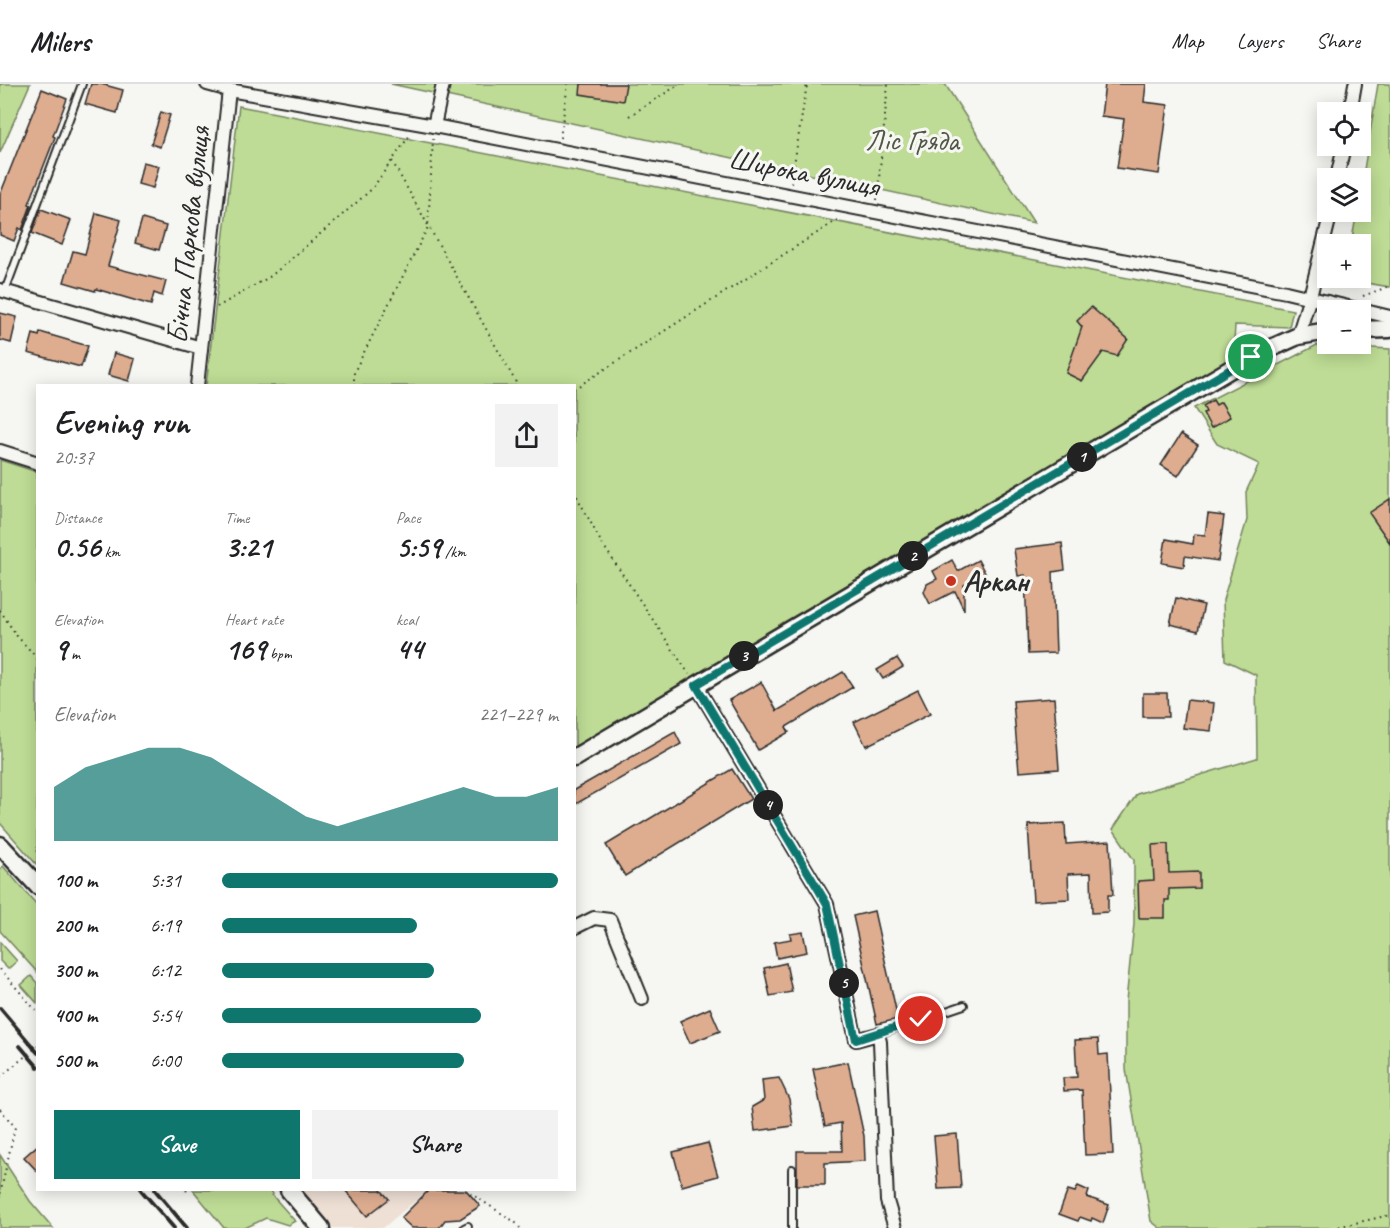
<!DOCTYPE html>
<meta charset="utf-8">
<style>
body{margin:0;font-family:Caveat,sans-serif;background:#f2f2f2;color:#202124;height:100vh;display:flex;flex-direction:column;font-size:22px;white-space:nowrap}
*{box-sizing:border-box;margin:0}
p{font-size:20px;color:#757577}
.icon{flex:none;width:33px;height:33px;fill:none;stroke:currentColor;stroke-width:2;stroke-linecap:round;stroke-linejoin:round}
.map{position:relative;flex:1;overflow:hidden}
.panel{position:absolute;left:36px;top:300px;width:540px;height:807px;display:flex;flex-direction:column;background:#fff;border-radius:0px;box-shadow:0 3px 15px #0003}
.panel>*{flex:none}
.controls{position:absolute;left:1317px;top:18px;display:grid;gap:12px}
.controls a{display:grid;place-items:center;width:54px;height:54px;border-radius:0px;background:#fff;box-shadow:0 3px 15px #0003;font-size:30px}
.pin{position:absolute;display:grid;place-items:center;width:51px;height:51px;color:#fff;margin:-26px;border:3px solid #fff;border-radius:50%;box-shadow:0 2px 6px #0007}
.km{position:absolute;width:30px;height:30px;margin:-15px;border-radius:50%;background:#222;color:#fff;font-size:16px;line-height:30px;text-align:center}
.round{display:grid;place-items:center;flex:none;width:63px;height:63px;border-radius:0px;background:#f2f2f2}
.summary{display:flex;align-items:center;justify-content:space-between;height:102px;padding:0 18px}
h1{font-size:33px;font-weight:700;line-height:45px}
.metrics{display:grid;grid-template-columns:repeat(3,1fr);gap:9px;height:102px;padding:6px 18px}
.metrics div{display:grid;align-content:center}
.metrics b{font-size:30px;font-weight:700}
.metrics small{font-size:16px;font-weight:400}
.metrics p{font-size:16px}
.chart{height:168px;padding:12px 18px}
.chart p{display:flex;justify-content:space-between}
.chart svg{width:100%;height:108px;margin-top:6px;fill:#0f766e;opacity:.7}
.button{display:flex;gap:12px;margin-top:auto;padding:12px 18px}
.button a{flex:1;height:69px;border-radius:0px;background:#0f766e;color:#fff;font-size:24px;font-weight:700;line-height:69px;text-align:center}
.button a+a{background:#f2f2f2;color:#202124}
ul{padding:0 18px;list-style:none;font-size:20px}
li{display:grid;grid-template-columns:96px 72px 1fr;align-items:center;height:45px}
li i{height:15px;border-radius:8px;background:#0f766e}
header{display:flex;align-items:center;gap:36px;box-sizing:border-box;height:84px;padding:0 30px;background:#fff;border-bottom:2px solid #e0e0e0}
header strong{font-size:28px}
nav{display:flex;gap:33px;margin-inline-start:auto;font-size:21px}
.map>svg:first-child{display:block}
</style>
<header>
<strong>Milers</strong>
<nav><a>Map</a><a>Layers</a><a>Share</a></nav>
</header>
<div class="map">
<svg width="1390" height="1144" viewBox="0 0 1390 1144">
<rect width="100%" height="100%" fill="#f6f6f2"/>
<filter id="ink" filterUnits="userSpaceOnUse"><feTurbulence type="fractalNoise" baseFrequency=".0167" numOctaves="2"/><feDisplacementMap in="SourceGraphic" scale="12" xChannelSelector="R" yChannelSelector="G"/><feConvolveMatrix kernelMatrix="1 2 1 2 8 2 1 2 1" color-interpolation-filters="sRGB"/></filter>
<g filter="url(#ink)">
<polygon fill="#efe0d5" points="301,1106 428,1106 383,1144 333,1144 300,1107"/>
<g fill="#bedc95" stroke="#748460" stroke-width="1.5">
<polygon points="0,0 30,0 0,69"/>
<polygon points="391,0 945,0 1034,139"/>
<polygon points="1378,0 1390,0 1390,203 1338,194 1360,194 1360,160 1351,160 1357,128 1360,128 1361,104"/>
<polygon points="239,22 1293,226 1289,243 1235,241 1233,276 854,497 575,666 574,302 206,302"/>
<polygon points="1317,261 1390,265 1390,1144 1160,1144 1151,1137 1126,985 1126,917 1134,840 1134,776 1113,745 1137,710 1257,674 1256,591 1225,576 1223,516 1247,436 1246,408 1259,380 1217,360 1194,324"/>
<polygon points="0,376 37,388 37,781 0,739"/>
<polygon points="3,782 37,821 37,888 0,847 0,785"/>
<polygon points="0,858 17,877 8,885 0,877"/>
<polygon points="31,892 37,899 37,919 21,901"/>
<polygon points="0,1071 30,1117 53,1144 0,1144"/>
<polygon points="193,1106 270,1106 273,1110 272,1111 295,1137 288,1141 266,1134 245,1144 224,1144"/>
</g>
<g fill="#dead90" stroke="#2b2b2b" stroke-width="1.5">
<polygon points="91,0 101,0 123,6 117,29 85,20"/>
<polygon points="581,0 626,0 623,17 580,10"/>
<polygon points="1105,0 1146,0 1144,18 1168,21 1159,90 1117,84 1124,35 1101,32"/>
<polygon points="42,5 67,15 53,52 55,53 29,120 31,121 22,146 19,144 14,157 0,151 0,111"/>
<polygon points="161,28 170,31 160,63 151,60"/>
<polygon points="143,78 159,82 153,104 138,100"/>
<polygon points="41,125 71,136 62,161 32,149"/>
<polygon points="96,129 121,136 108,182 166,197 162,212 154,209 151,221 96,205 95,207 64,198 73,167 85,170"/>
<polygon points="142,135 166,142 159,166 135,159"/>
<polygon points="1091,223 1128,255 1117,272 1103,268 1082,297 1066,289 1082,243 1077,237"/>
<polygon points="0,229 17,233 11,259 0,256"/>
<polygon points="40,248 88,262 81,283 28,269 33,250 39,252"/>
<polygon points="114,269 135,275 129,297 108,291"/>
<polygon points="1213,316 1216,321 1221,318 1230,333 1211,344 1203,329 1206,328 1203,322"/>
<polygon points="1181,350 1198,361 1178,392 1161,381"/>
<polygon points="1390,415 1390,459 1369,429"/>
<polygon points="1208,430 1224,432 1218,477 1185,472 1184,483 1162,479 1166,455 1193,460 1194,450 1205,451"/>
<polygon points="1062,459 1065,486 1053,488 1056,569 1028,570 1025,491 1018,492 1014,465"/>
<polygon points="952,476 958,487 978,476 985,489 964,501 964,526 955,507 930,520 924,508 927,500 937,495 933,487"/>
<polygon points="1176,514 1204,521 1198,547 1170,540"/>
<polygon points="897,574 903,583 883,595 877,586"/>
<polygon points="843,588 853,603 786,643 789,648 758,666 729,616 761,598 777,627"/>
<polygon points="918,606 930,630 866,662 854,638"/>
<polygon points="1143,609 1167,609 1168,633 1143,633"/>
<polygon points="1054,614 1059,685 1019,688 1013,617"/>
<polygon points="1187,616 1214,619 1211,647 1183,644"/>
<polygon points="675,648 681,660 574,721 574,706"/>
<polygon points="732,685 751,715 625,792 606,761"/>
<polygon points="1065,739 1066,760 1110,757 1113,811 1108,811 1108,828 1092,829 1091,789 1068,790 1069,815 1033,817 1028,741"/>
<polygon points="1168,760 1169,789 1199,788 1199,804 1169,805 1169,816 1165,816 1165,834 1139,834 1138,797 1154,796 1152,761"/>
<polygon points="874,827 898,935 877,940 853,832"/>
<polygon points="803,848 807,868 777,874 774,858 791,855 790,850"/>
<polygon points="786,879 792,908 770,912 764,884"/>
<polygon points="710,924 720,947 690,959 680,937"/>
<polygon points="1098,955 1099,971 1108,970 1113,1070 1085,1071 1082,1006 1064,1007 1063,994 1077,993 1075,956"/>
<polygon points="848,978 864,1052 865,1077 825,1079 825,1101 797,1101 797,1067 842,1067 841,1039 825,1042 813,985"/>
<polygon points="779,994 789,1015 793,1042 755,1047 752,1023 764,1016 762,996"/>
<polygon points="957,1050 961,1104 938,1105 934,1052"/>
<polygon points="708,1059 718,1092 682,1102 673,1068"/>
<polygon points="38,1061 38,1088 24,1073"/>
<polygon points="1078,1102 1089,1107 1087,1113 1109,1121 1103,1139 1092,1134 1091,1137 1080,1133 1078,1137 1059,1130 1068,1106 1075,1108"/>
<polygon points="345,1106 381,1106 389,1115 367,1132"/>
<polygon points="429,1106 464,1106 467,1107 480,1122 460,1135 445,1136 439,1144 412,1144 401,1134"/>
</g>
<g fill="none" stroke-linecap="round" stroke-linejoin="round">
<g stroke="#2b2b2b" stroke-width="10">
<g id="service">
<polyline points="5,207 82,0"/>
<polyline points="878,950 964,921"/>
<polyline points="792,1085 792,1144"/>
<polyline points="464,1144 468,1142"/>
</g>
</g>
<g stroke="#2b2b2b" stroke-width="16">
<g id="minor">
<polyline points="207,0 229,6 434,42 1286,208 1390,233"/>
<polyline points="1350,28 1355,0"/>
<polyline points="434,42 443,0"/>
<polyline points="1337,94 1344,62"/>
<polyline points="0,206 201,264"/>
<polyline points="1298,252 1310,213 1331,128"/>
<polyline points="197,302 229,6"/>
<polyline points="0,367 38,379"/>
<polyline points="696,601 827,820 856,956 878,950 880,958 887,1117 895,1144"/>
<polyline points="574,844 594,834 610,836 642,915"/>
</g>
</g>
<g stroke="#2b2b2b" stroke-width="21">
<g id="secondary">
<polyline points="1360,246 1390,245"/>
<polyline points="574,674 1251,273 1298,252 1328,247"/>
<polyline points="0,761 38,802"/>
<polyline points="289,1106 321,1144"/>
</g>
</g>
<g stroke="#2b2b2b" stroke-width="2" stroke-dasharray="1.5 4.5" stroke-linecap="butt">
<polyline points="629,32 680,0"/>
<polyline points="560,54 568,0"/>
<polyline points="392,77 518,302"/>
<polyline points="791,99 807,0"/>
<polyline points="877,116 888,0"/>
<polyline points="1363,212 1390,202"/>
<polyline points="217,223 271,192 333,139 372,105 410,51"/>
<polyline points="354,302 354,288 428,143 433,55"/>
<polyline points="574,305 839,135"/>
<polyline points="574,407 601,458 689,590"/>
<polyline points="0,526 16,551 38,575"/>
<polyline points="0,885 38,929"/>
<polyline points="0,993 38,962"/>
<polyline points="0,1025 15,1043 0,1111"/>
<polyline points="186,1106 187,1107"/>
<polyline points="465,1106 515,1138 520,1144"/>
<polyline points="1333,1144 1390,1131"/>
</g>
<use href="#service" stroke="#f6f6f2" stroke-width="6"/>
<use href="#minor" stroke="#f6f6f2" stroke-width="12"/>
<use href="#secondary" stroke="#f6f6f2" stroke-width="16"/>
<g stroke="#2b2b2b" stroke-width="4">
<polyline points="0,924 38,969"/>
<polyline points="20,962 38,983"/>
<polyline points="141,1106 174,1144"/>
<polyline points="155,1106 187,1144"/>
</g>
</g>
</g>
<g fill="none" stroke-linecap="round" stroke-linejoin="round" filter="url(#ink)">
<g stroke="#fff" stroke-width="12">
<polyline id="route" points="921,935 856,956 827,820 696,601 1251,273"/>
</g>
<use href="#route" stroke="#0f766e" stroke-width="8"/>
</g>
<circle fill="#c8321e" stroke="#f6f6f2" stroke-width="2" cx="951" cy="497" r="6"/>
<g text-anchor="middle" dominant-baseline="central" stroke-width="6" stroke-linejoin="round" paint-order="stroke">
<g font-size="30" fill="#505746" stroke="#f6f6f2">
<text x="912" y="56">Ліс Гряда</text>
</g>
<g font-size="30" fill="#2b2b2b" stroke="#f6f6f2">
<text transform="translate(804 88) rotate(11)">Широка вулиця</text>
<text transform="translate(188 151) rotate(-84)">Бічна Паркова вулиця</text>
</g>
<g font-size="30" font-weight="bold" fill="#2b2b2b" stroke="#f6f6f2" text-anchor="start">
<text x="963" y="497">Аркан</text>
</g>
</g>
</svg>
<div class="controls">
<a><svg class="icon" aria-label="locate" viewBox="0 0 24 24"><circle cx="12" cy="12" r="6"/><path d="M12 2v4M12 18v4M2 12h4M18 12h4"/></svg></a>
<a><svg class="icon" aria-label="layers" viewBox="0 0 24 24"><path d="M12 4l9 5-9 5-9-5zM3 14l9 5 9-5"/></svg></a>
<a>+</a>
<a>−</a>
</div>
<div class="pin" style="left:1251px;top:273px;background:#1e9e55"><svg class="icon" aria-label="arrive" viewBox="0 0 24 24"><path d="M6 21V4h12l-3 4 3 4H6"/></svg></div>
<div class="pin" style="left:921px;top:935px;background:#d93025"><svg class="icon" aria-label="check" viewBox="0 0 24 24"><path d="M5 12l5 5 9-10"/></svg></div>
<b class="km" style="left:1082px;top:373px">1</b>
<b class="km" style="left:913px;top:472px">2</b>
<b class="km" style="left:744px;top:572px">3</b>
<b class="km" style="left:768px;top:721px">4</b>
<b class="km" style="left:844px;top:899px">5</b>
<section class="panel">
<div class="summary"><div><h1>Evening run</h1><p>20:37</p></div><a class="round"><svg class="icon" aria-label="share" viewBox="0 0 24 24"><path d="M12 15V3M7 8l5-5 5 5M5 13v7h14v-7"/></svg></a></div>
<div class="metrics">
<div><p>Distance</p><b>0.56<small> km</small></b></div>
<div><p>Time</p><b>3:21</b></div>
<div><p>Pace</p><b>5:59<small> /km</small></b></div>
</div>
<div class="metrics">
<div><p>Elevation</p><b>9<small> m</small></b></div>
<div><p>Heart rate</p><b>169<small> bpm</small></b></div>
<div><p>kcal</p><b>44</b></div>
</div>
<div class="chart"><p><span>Elevation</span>221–229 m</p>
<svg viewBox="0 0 160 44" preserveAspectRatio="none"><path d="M0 44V22L10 14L20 10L30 6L40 6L50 10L60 18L70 26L80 34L90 38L100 34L110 30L120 26L130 22L140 26L150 26L160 22V44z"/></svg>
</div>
<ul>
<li><b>100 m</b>5:31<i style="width:100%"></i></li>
<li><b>200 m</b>6:19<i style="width:58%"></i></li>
<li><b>300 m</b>6:12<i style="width:63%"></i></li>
<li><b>400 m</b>5:54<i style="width:77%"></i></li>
<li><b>500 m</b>6:00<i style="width:72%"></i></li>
</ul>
<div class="button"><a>Save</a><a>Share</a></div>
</section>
</div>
